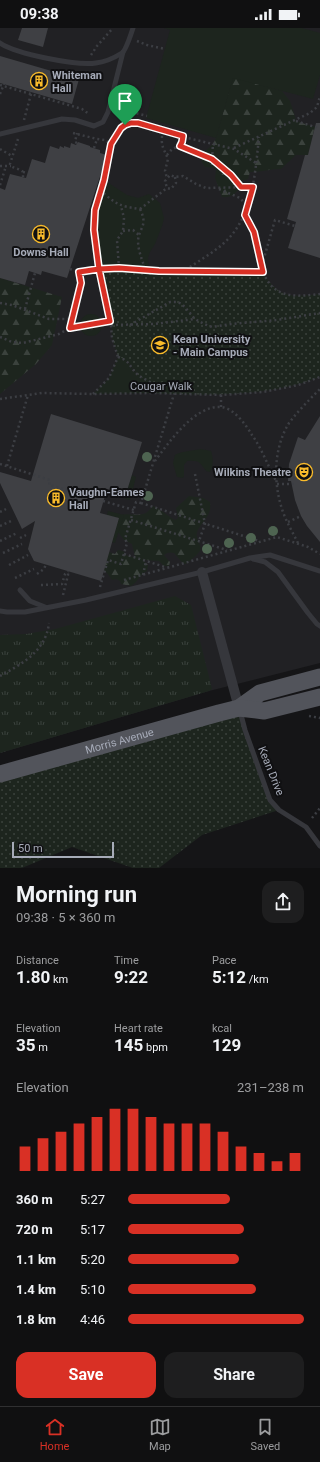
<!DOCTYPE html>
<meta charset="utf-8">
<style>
body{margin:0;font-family:Roboto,sans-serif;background:#1e1e1f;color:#f1f3f6;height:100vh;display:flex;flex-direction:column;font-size:15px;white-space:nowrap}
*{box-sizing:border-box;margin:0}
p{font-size:13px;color:#9c9d9f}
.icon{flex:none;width:22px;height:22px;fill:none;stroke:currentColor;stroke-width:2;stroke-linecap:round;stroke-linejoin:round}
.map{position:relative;height:840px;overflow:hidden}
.drawer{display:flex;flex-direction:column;background:#101011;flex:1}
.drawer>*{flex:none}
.scale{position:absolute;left:12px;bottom:10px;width:102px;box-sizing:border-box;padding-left:4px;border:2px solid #a6abb8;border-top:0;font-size:11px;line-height:14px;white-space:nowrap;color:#a6abb8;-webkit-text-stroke:3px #101012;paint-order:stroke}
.pin{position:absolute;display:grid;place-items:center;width:34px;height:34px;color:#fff;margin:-41px -17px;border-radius:50% 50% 50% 0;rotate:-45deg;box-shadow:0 0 4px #0007}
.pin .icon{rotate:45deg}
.round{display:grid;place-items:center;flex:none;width:42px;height:42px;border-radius:12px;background:#1e1e1f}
.summary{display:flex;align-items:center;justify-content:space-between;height:68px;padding:0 16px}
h1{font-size:22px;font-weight:700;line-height:30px}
.stats{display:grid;grid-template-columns:repeat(3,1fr);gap:6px;height:68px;padding:4px 16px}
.stats div{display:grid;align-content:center}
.stats b{font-size:17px;font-weight:700}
.stats small{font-size:11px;font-weight:400}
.stats p{font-size:11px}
.chart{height:112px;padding:8px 16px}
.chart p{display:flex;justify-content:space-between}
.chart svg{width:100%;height:72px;margin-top:4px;stroke:#d93025;stroke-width:6}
.primary-button{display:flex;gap:8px;margin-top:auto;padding:8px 16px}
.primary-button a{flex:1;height:46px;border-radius:12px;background:#d93025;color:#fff;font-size:16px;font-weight:700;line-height:46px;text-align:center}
.primary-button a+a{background:#1e1e1f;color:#f1f3f6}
ul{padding:0 16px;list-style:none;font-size:13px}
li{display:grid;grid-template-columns:64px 48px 1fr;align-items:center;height:30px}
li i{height:10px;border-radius:5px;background:#d93025}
.status{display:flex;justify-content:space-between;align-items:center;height:28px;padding:0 20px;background:#101011;direction:ltr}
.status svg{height:11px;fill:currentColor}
.tab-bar{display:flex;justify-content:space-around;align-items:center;height:56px;border-top:1px solid #303031;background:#101011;font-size:11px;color:#9c9d9f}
.tab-bar a{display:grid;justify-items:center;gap:2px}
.tab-bar .current{color:#d93025}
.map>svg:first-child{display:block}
</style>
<div class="status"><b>09:38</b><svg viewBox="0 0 49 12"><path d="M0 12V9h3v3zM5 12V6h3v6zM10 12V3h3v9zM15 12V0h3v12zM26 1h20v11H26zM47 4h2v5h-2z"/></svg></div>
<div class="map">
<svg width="320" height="840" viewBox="0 0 320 840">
<defs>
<pattern id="grass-tufts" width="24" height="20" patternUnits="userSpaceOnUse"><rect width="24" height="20" fill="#1d251e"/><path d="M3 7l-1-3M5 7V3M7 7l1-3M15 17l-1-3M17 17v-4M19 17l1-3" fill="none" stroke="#3b423d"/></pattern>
<pattern id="forest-firs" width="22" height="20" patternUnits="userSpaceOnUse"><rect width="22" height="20" fill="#1d251e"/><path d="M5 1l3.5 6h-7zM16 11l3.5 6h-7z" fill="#3b423d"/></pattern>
<pattern id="park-dots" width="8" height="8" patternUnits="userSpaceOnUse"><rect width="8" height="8" fill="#1d251e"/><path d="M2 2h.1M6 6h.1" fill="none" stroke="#3b423d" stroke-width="1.8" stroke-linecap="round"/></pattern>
</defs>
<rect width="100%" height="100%" fill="#151517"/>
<polygon fill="#212124" points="0,0 320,0 320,635 209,663 0,725"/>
<polygon fill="url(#grass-tufts)" points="175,568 191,577 212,661 209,663 0,725 0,607 26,606 55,601"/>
<g fill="url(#forest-firs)">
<path d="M233 49 282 63 290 73 294 85 296 93 318 100 314 102 308 127H296L281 141C271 141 261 144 250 144L248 151 241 153V159C235 166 231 170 222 169L215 150 216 142 214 140 205 139C194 125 211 123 216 110Z"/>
<polygon points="0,250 62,269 52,317 36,336 0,366"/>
<path d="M189 468 203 470 210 474C213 491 195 497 197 509 198 513 200 517 201 521 199 526 190 533 185 536L181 533 174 525C170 524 168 524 164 527L170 534 169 538H164L159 533 143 532 148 537 147 543C140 546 138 554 131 558L121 556 120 553 116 551 112 552 107 545 102 540 109 524 115 526 118 522 123 523C126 528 130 530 135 529L132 516 124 512 118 504 119 488C128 484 138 489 146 485 149 483 151 480 153 478 161 481 167 488 175 492L178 490 176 480Z"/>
</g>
<g fill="url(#park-dots)">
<path d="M119 240 159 243 263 244C279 271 291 269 320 266V349C267 369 209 368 153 365V359L150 354 138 347 133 341 129 334 118 329 112 310 111 297 99 241Z"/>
<polygon points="239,680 270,772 279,782 202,807 159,840 133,840 72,819 22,840 0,840 0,746"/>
</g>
<g fill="#1d251e">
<polygon points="164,0 302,0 320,5 320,47 313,71 233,50 216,110 146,90 170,2"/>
<polygon points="104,152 127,167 138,170 149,166 160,175 164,190 162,198 155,216 150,224 148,230 149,242 99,241 94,202 95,182"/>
<circle cx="91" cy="297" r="11"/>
<path d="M118 329C131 333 129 339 138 347 142 350 148 352 152 356L153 365 93 366 109 350Z"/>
<path d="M201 421 211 423C213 429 214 438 210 444L206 443C200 434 199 432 187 433L184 437V448L183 450 177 449 173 435 175 427C178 424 196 422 201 421Z"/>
<polygon points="132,447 136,449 130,472 113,467 114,463 126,466"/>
<polygon points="108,483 124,487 115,515 112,514 119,490 107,487"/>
</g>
<g fill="#3f4044">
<polygon points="22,0 48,0 43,19 18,12"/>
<polygon points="0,28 79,51 72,76 0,55"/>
<polygon points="316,95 320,95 320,230 288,220 296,194 287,191 305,127 308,127"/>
<polygon points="78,114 90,118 90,119 100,122 100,125 107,127 67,250 42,243 41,247 29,243 25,257 0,250 0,160 5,162 10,146 26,150 32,131 45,135 50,118 59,121 60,118 64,120 64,118 70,120 71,115 76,117"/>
<polygon points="51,386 142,414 126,466 107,461 100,485 119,490 101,553 34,533 28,521 35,493 22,501 0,455 0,444 31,453"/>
<polygon points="320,388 320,514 307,498 301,488 295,472 291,453 288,453 289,436 298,409 305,412"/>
</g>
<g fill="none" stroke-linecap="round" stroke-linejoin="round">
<g stroke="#3c3e43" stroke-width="2.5" stroke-dasharray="2 3" stroke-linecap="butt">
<polyline points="137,13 147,17 165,21"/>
<polyline points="91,27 97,18 113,0"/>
<polyline points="0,57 82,81 89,86"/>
<polyline points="0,66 4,56"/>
<polyline points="24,92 31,66"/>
<polyline points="296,93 318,100"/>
<polyline points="125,97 126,91 132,84 147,88"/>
<path d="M163 103C160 117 163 119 168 131L165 143 167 150"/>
<polyline points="73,105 97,111 105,112 111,116 104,152 95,182 94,202 103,262 111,297 112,310 118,329"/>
<path d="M18 111 10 136C12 141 20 140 23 144V149"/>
<polyline points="77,115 75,114 77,105"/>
<polyline points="111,116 121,100 131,95 138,95 175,107 234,121 256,135"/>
<polyline points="180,118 212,131 231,147 241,159"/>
<polyline points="94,120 97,111"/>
<polyline points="234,120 310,85 317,79 320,68"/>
<polyline points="0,121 12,128"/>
<polyline points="167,127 172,121 180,118 183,109"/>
<polyline points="212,131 213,116"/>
<polyline points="0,138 11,138"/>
<polyline points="23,144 28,145"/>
<polyline points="175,149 176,155 171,161 167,160 165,153 170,147 175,149 183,148 196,156 206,160 253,159"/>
<polyline points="0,157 6,138"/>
<polyline points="219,161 240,170 247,178"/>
<path d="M100 162C117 177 119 178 140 181"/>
<path d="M140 181C148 198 140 198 138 212 138 223 142 231 145 241"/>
<polyline points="140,181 167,160"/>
<path d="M245 188C248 193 251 198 254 204 261 223 258 254 280 264 292 270 308 267 320 266"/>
<polyline points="123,203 133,202 139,207"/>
<polyline points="262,237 275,192 295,198"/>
<polyline points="119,240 117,212 123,203 124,190 121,178"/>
<polyline points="70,241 79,244 99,241 119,240 159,243 263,244"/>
<path d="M186 242C198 233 213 225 224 215 253 189 255 146 259 109"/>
<polyline points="0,275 12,277 49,291 72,291"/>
<polyline points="25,281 35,245"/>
<polyline points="90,292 92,302"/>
<polyline points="111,297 154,296 195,291"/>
<polyline points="130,297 170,274 177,274 182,276 195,291 204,296 212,299 231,296 277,292 320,285"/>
<polyline points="70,300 81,255 79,244"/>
<polyline points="0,309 12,314 23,315 59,306 70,300 110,293"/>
<path d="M118 329C131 333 129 339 138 347 142 350 148 352 152 356L153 365"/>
<polyline points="93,366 109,350 118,329"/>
<polyline points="221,367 221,379"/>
<polyline points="0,371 42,365 93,366 153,365 221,367 263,364 298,357 320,349"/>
<path d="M155 433C169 414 195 377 221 379 234 380 246 397 252 407 262 421 268 438 276 453"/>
<polyline points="0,436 50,452 49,457 70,463"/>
<polyline points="7,438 28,367"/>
<polyline points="195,446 205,496 199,513"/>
<polyline points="277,456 296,456"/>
<polyline points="103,473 134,482"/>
<polyline points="141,475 259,513"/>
<polyline points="0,484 6,481"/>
<polyline points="131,492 227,522"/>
<polyline points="288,494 301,488"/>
<polyline points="0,498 11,493"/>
<polyline points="20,510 26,507"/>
<polyline points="0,513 17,505"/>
<path d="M298 515C293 505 287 495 283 484 273 456 273 421 289 395 298 383 309 372 320 361"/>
<polyline points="3,525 22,516"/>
<polyline points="124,526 165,539"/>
<polyline points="9,537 28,527"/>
<polyline points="37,546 44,541 46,536"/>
<polyline points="143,547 146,533"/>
<polyline points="15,550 34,541"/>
<polyline points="124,552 277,509 308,519 320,526"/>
<polyline points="41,557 62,556 65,546 68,543"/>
<polyline points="100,559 108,532 121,536 127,515 125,511 136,474 141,475 174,366"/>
<polyline points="63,567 68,547 68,543"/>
<path d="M0 648C22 636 46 623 49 595"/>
<polyline points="309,688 320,690"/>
<polyline points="312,790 320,780"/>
</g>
<g stroke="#36373c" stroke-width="5">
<path d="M0 15C16 26 77 38 96 35 105 34 114 30 122 25 126 22 131 6 133 0"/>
<polyline points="0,106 62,91 75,92 94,98 103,94 108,84 123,24"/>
<polyline points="253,531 265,534 278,544 308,585 317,596 320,598"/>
<polyline points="20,562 30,573 45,579"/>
<polyline points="0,583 7,584 25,584 86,572 202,544 250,530 270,527 320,543"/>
<polyline points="240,683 245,702 270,772 279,782 306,799 320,818"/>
</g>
<polyline stroke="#36373c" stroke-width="10" points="202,544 239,680"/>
<g stroke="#52545b" stroke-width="17">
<polyline points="239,680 260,665 320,649"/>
<path id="s1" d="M0 746 219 685 239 680 264 683 320 669"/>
</g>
</g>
<g fill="#4e6451">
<circle cx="147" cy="429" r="5"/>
<circle cx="148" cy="468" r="5"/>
<circle cx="273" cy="503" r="5"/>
<circle cx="251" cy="510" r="5"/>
<circle cx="229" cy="515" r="5"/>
<circle cx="207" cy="521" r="5"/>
</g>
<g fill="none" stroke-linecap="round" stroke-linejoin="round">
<g stroke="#fff" stroke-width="8">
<polyline id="route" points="125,97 121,100 111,116 104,152 95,182 94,202 99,241 110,293 70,300 81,255 79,244 99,241 119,240 159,243 263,244 254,204 245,187 253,159 241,159 231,147 212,131 180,118 182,114 183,108 138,95 131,95 125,97"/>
</g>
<use href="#route" stroke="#d93025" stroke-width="5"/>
</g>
<defs>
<g id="building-ring" transform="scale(0.9)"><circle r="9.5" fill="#101012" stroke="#f9bb2b" stroke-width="1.5"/><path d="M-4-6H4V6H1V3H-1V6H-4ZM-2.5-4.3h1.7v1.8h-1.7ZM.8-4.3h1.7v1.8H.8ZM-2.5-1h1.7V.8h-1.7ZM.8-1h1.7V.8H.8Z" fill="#f9bb2b"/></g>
<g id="university-ring" transform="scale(0.9)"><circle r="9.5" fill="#101012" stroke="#f9bb2b" stroke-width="1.5"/><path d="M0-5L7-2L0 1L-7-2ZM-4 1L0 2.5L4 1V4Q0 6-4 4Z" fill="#f9bb2b"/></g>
<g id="theatre-ring" transform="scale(0.9)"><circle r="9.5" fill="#101012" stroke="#f9bb2b" stroke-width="1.5"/><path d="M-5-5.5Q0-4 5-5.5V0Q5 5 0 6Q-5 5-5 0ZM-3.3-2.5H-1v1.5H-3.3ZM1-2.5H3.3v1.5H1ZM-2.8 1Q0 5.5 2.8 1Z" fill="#f9bb2b"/></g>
</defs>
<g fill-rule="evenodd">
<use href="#building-ring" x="39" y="53"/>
<use href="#building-ring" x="41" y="206"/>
<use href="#university-ring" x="160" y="317"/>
<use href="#theatre-ring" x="304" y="444"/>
<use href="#building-ring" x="56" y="470"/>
</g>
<g text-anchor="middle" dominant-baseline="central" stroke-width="4" stroke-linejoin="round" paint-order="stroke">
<g font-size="11" font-weight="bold" fill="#a6abb8" stroke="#101012" text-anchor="start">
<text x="52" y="47">Whiteman<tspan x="52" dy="13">Hall</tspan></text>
<text x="41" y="224" text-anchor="middle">Downs Hall</text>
<text x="173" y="311">Kean University<tspan x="173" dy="13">- Main Campus</tspan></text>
<text x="291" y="444" text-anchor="end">Wilkins Theatre</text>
<text x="69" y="464">Vaughn-Eames<tspan x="69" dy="13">Hall</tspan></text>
</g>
<g font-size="11" fill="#a6abb8" stroke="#101012">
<text x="161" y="358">Cougar Walk</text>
<text stroke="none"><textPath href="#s1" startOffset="124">Morris Avenue</textPath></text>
<text transform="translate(271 743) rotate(68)">Kean Drive</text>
</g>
</g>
</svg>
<div class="scale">50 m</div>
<div class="pin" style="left:125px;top:97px;background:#1e9e55"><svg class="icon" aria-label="arrive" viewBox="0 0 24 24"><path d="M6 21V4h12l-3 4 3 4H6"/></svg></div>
</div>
<section class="drawer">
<div class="summary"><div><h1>Morning run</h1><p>09:38 · 5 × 360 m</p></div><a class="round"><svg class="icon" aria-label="share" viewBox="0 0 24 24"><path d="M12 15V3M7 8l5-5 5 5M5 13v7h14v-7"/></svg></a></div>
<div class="stats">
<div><p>Distance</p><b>1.80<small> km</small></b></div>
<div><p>Time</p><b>9:22</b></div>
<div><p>Pace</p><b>5:12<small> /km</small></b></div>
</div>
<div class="stats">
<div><p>Elevation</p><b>35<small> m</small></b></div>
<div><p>Heart rate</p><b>145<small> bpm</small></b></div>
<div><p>kcal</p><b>129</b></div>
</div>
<div class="chart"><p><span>Elevation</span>231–238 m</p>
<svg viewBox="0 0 160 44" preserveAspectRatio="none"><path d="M5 44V29M15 44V24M25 44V20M35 44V15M45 44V11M55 44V6M65 44V6M75 44V11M85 44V15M95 44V15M105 44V15M115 44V20M125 44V29M135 44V33M145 44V38M155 44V33"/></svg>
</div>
<ul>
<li><b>360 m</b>5:27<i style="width:58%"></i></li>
<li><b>720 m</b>5:17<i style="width:66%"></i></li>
<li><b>1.1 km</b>5:20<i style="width:63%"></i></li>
<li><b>1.4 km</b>5:10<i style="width:73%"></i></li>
<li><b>1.8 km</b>4:46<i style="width:100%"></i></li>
</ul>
<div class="primary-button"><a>Save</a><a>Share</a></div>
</section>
<nav class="tab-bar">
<a class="current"><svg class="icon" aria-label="home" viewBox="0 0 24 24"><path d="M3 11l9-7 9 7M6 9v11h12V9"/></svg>Home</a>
<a><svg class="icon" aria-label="map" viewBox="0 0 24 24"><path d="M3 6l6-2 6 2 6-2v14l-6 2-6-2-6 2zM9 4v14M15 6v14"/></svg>Map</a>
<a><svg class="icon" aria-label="saved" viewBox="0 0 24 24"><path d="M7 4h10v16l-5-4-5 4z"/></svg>Saved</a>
</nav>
